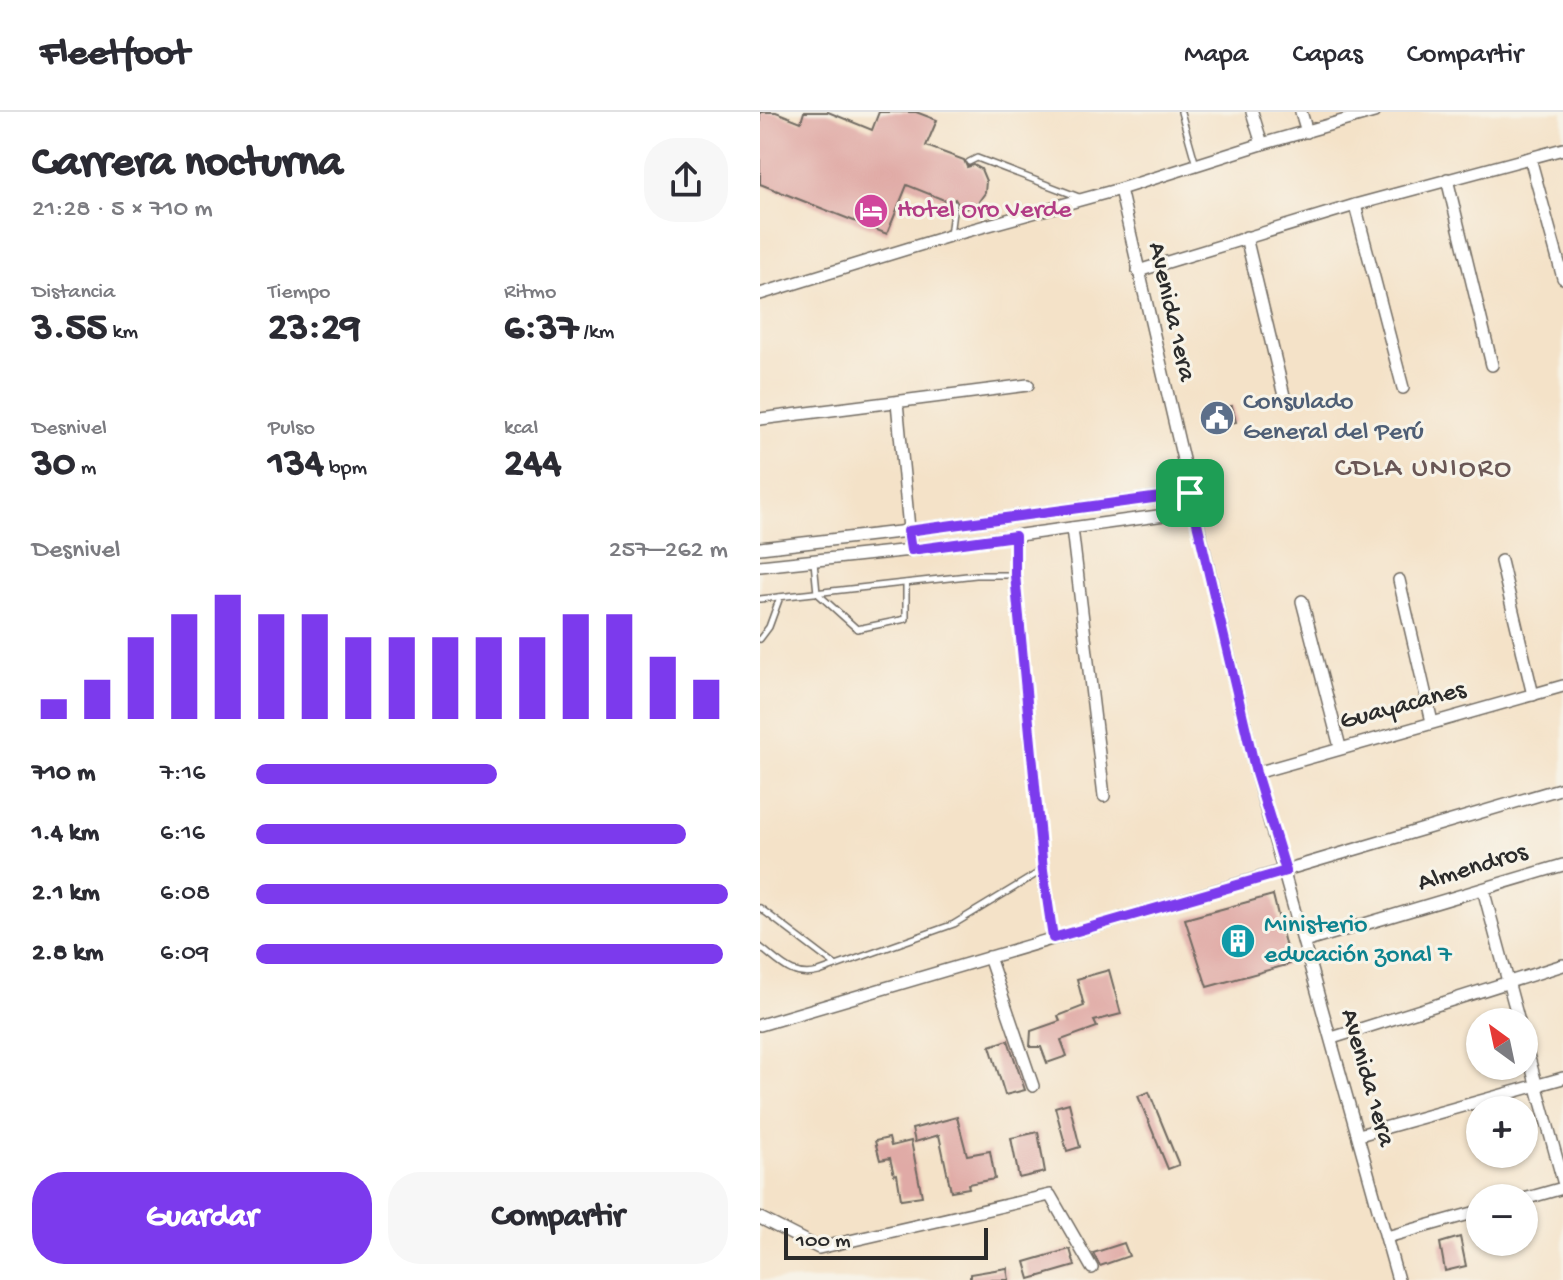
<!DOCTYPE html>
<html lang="es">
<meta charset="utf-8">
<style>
body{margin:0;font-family:"Gochi Hand",sans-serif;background:#f7f7f7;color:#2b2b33;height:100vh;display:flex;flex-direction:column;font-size:30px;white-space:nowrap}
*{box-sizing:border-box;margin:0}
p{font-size:26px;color:#7c7c81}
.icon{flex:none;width:44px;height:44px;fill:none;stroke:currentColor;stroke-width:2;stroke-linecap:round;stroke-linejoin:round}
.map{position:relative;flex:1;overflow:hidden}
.sheet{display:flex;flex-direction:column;background:#fff;width:760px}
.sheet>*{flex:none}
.needle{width:52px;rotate:327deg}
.controls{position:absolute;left:706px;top:896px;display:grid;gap:16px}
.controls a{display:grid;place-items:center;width:72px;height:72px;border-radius:50%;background:#fff;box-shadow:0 2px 6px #0004;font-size:40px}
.scale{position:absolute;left:24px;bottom:20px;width:204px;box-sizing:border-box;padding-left:8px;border:4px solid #2b2b2b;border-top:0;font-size:22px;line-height:28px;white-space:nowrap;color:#2b2b2b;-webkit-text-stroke:6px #f7f3e8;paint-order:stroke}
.pin{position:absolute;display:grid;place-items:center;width:68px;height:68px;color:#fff;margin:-34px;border-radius:16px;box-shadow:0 4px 12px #0006}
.round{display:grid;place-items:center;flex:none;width:84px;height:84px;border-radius:32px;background:#f7f7f7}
.head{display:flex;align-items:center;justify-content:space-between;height:136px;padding:0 32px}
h1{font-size:44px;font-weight:800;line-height:60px}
.stats{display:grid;grid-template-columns:repeat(3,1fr);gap:12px;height:136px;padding:8px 32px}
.stats div{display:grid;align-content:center}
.stats b{font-size:40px;font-weight:800}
.stats small{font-size:22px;font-weight:400}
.stats p{font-size:22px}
.chart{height:224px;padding:16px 32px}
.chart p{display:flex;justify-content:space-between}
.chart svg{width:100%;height:144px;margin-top:8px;stroke:#7c3aed;stroke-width:6}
.button{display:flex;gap:16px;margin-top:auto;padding:16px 32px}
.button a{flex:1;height:92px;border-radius:32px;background:#7c3aed;color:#fff;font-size:32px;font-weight:800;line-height:92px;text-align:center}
.button a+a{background:#f7f7f7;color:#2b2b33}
ul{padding:0 32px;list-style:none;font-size:26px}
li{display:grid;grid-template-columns:128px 96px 1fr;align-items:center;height:60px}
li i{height:20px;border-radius:10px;background:#7c3aed}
header{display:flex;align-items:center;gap:48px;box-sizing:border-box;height:112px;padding:0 40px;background:#fff;border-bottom:2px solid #e1e1e2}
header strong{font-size:38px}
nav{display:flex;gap:44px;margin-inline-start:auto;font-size:28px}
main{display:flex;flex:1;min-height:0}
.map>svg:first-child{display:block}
</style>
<header>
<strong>Fleetfoot</strong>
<nav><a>Mapa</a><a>Capas</a><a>Compartir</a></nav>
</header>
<main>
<section class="sheet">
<div class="head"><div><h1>Carrera nocturna</h1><p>21:28 · 5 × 710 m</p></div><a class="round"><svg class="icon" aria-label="share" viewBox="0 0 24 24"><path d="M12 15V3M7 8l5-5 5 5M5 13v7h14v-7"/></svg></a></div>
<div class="stats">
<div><p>Distancia</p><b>3.55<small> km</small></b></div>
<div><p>Tiempo</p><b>23:29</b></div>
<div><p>Ritmo</p><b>6:37<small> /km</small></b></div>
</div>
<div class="stats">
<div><p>Desnivel</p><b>30<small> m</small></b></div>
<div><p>Pulso</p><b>134<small> bpm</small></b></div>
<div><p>kcal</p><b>244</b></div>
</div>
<div class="chart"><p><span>Desnivel</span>257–262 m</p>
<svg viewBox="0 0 160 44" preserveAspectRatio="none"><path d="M5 44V38M15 44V32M25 44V19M35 44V12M45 44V6M55 44V12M65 44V12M75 44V19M85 44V19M95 44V19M105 44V19M115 44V19M125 44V12M135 44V12M145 44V25M155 44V32"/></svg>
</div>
<ul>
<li><b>710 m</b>7:16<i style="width:51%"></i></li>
<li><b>1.4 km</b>6:16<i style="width:91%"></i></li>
<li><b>2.1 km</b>6:08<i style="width:100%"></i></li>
<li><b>2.8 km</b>6:09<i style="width:99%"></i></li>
</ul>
<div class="button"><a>Guardar</a><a>Compartir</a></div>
</section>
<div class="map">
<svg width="803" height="1168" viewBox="0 0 803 1168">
<rect width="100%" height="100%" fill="#f7f3e8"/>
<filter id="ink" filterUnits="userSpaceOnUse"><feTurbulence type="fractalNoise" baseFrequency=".0125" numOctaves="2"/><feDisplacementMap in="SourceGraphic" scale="16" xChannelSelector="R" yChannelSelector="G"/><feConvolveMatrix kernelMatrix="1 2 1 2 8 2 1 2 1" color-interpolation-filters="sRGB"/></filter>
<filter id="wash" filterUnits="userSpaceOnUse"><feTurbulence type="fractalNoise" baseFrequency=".006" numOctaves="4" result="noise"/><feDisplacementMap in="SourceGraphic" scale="32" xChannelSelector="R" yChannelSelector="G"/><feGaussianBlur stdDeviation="1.8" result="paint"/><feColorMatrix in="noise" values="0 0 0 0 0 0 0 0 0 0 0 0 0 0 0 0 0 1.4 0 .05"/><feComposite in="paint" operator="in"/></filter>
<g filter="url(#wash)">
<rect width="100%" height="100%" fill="#f4e2c8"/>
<g id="blocks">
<g fill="#e0aaa6">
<polygon points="0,0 16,0 41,10 44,0 68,0 112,18 119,0 156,0 177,8 166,34 204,48 207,55 214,53 221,57 226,69 225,81 217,92 205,97 199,94 195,87 189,90 147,73 127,122 0,72"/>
<polygon points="472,294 476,310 442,317 438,301"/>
<polygon points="513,783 530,852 447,875 425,807"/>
<polygon points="349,858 361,902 334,909 337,915 301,928 307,944 287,951 281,935 270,935 271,919 300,909 298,904 324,894 317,867"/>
<polygon points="248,928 265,978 245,983 230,934"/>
<polygon points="389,980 419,1053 408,1057 378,984"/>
<polygon points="309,991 320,1035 307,1039 295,995"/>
<polygon points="197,1005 207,1043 230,1039 235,1067 208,1072 209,1076 191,1079 179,1023 155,1030 152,1017"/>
<polygon points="278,1020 285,1060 259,1066 251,1026"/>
<polygon points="129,1026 131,1034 151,1029 162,1084 141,1087 137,1062 134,1063 130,1046 120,1048 115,1029"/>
<polygon points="700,1125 706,1154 685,1159 680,1131"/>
<polygon points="364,1131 369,1144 340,1154 333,1141"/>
<polygon points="310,1137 315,1154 270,1167 265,1150"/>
<polygon points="247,1156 249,1168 210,1168 210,1162"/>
</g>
</g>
</g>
<g filter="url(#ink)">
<use href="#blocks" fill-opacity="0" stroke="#716b62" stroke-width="2"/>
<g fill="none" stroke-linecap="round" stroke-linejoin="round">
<g stroke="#716b62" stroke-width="8">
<g id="service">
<polyline points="421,0 436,53"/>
<polyline points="209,50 217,46 319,85"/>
<polyline points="190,123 194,92"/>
<polyline points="54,450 57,481 97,517 146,507 146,471"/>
<polyline points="255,463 255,424"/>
<path d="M0 487 216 463H255L283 758 194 812 59 860C32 867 21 851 0 835"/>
<polyline points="0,527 9,515 20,485"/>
<polyline points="283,758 293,826"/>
<polyline points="0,796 75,853"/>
</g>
</g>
<g stroke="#716b62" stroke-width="14">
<g id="minor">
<polyline points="492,0 502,32"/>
<polyline points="541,0 547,20"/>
<polyline points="770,46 803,166"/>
<polyline points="687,67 732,253"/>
<polyline points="360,77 496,661 638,1168"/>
<polyline points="595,93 643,276"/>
<polyline points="486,125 525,288"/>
<polyline points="378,159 595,93 803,37"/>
<polyline points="0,182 189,124 360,77 502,32 614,0"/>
<polyline points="137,290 151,438"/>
<polyline points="0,307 268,273"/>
<polyline points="312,416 344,684"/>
<polyline points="0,436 148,419 430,381"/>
<polyline points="741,449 773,583"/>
<polyline points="0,454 151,438 434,399"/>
<polyline points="639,468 672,610"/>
<polyline points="542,489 580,635"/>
<polyline points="496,661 803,574"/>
<polyline points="723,777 759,910"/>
<polyline points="544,830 803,753"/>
<polyline points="229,845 273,974"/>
<polyline points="0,913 803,676"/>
<polyline points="572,926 803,853"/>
<polyline points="764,928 803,1069"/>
<polyline points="599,1023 803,966"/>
<polyline points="764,1087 803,1076"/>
<polyline points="0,1106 59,1136 290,1083 332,1156"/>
<polyline points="627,1125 720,1099"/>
</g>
</g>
<use href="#service" stroke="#fff" stroke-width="5"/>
<use href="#minor" stroke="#fff" stroke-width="11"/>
</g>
</g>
<g fill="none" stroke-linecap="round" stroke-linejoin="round" filter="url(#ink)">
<g stroke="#fff" stroke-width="16">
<polygon id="route" points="430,381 496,661 526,759 293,826 283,758 255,463 255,424 151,438 148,419"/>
</g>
<use href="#route" stroke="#7c3aed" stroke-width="10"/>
</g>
<defs>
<g id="hotel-disc" transform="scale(1.8)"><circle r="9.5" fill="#d1479c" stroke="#f7f3e8"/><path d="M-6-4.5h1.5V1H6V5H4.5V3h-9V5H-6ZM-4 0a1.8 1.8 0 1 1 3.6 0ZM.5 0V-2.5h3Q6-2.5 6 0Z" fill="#fff"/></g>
<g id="civic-disc" transform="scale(1.8)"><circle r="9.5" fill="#5c6f8a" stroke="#f7f3e8"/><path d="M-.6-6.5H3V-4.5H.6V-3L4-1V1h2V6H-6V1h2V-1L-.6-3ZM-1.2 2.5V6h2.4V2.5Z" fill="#fff"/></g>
<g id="building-disc" transform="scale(1.8)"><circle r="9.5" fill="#0f9aa8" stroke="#f7f3e8"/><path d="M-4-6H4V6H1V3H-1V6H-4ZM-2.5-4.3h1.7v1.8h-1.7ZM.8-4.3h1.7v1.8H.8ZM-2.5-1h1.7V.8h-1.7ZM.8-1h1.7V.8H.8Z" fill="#fff"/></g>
</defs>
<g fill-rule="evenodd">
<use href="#hotel-disc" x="111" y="99"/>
<use href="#civic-disc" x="457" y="306"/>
<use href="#building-disc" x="478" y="829"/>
</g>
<g text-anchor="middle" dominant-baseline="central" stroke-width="6" stroke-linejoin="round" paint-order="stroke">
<g font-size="26" fill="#b23c85" stroke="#f7f3e8" text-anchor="start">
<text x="137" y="99">Hotel Oro Verde</text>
</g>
<g font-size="26" fill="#2b2b2b" stroke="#f7f3e8">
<text transform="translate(410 200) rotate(77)">Avenida 1era</text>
<text transform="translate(643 595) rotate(-15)">Guayacanes</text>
<text transform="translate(713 757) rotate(-17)">Almendros</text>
<text transform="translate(606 966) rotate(74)">Avenida 1era</text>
</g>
<g font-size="26" fill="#4e5e75" stroke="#f7f3e8" text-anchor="start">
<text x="483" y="291">Consulado<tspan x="483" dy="30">General del Perú</tspan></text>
</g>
<g font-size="26" fill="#0d838f" stroke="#f7f3e8" text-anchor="start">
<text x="504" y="814">Ministerio<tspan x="504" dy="30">educación zonal 7</tspan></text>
</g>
<g font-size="28" letter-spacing="2" fill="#6a5756" stroke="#f7f3e8">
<text x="664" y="357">CDLA UNIORO</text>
</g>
</g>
</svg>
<div class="controls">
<a><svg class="needle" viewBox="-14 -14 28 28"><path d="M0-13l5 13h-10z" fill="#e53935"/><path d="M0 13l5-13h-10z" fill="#7c7c81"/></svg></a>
<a>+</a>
<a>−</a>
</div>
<div class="scale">100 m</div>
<div class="pin" style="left:430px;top:381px;background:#1e9e55"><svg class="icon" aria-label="arrive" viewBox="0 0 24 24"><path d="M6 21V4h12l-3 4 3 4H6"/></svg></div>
</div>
</main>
